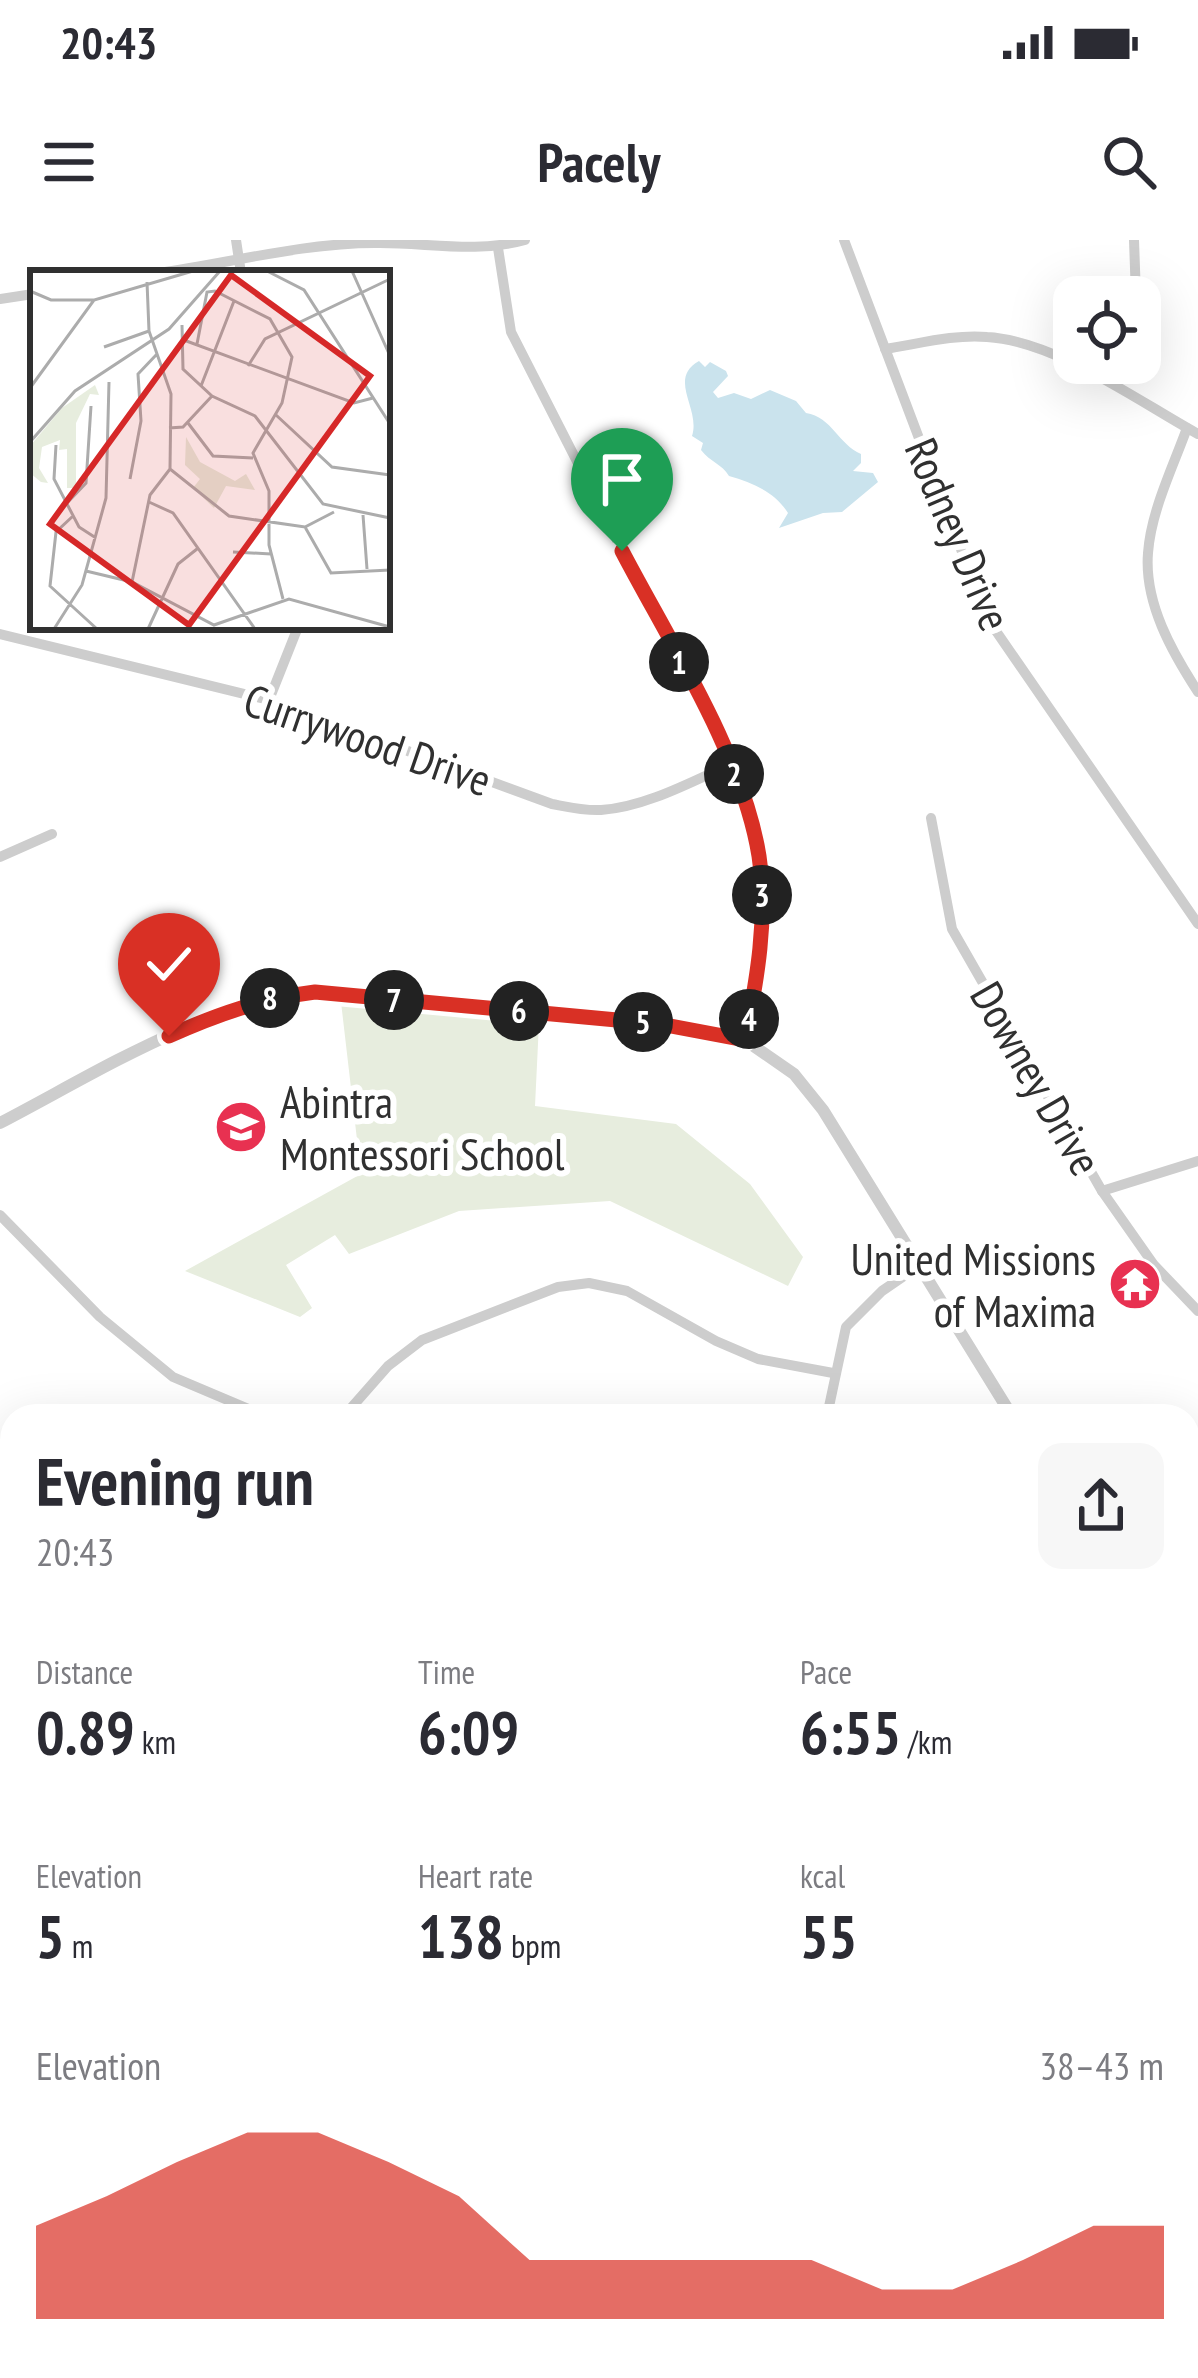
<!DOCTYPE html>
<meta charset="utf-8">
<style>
body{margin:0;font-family:"PT Sans Narrow",sans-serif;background:#f7f7f7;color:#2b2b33;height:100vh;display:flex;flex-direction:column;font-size:45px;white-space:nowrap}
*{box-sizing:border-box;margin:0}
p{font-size:39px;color:#7c7c81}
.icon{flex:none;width:66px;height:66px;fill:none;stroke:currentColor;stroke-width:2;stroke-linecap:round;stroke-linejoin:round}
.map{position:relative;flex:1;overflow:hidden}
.details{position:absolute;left:0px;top:1164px;width:1200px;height:975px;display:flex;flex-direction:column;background:#fff;border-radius:36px 36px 0 0;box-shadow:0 12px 48px #0002}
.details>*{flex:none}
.tools{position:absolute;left:1053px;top:36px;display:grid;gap:24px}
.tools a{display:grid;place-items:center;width:108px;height:108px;border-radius:24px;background:#fff;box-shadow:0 12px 48px #0002;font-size:60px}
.pin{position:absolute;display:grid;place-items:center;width:102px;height:102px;color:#fff;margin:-123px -51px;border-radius:50% 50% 50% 0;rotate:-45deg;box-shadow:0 0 12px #0007}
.pin .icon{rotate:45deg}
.km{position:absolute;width:60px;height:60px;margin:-30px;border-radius:50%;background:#222;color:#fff;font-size:33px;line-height:60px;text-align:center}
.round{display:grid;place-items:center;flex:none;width:126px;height:126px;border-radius:24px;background:#f7f7f7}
.overview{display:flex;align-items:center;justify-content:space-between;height:204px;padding:0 36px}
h1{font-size:66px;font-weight:700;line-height:90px}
.stats{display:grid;grid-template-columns:repeat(3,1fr);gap:18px;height:204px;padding:12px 36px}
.stats div{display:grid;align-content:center}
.stats b{font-size:60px;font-weight:700}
.stats small{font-size:33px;font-weight:400}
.stats p{font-size:33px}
.chart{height:336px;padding:24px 36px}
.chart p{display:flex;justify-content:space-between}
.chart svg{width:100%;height:216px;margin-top:12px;fill:#d93025;opacity:.7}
.status{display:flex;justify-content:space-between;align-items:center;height:84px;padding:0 60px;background:#fff;direction:ltr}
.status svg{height:33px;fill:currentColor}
header{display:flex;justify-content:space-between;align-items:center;height:156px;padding:0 36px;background:#fff;font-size:54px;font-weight:700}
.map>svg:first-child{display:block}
</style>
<div class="status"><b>20:43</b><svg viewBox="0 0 49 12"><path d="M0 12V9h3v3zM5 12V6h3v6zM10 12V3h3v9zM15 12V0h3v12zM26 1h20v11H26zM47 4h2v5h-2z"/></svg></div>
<header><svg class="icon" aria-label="menu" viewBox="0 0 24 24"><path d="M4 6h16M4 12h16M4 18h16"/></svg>Pacely<svg class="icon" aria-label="search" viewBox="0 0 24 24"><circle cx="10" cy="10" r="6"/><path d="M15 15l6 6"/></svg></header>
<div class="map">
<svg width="1198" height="2138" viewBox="0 0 1198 2138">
<rect width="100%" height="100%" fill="#fff"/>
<polygon fill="#e7edde" points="341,762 539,783 535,866 676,884 750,944 803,1017 788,1046 610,961 459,971 349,1014 335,995 286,1025 312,1068 300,1077 185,1031 361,934"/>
<path fill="#cae3ed" d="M699 121 705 127 710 122 726 131 728 136 713 152 718 158 734 153 751 159 770 150 796 161 806 173C832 177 839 205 861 214V223L853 231 873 233 878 242 842 272 823 273 779 288 788 273C775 252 753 243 729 236 722 224 710 222 701 210L703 203 692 196C701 169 667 139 699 121Z"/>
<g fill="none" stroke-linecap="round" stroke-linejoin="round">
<g stroke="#cdcdcd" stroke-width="10">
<polyline points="236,0 241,33"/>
<polyline points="844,0 987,378 1198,684"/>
<polyline points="1134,0 1136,57"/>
<polyline points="498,8 511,92 695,453 731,524 748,570 759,616 763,664 758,733 745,800"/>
<path d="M159 33C230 23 303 3 375 3 425 2 475 14 525 0"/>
<polyline points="0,59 33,54"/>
<path d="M885 109C918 104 954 94 987 97 1056 101 1138 161 1198 194"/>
<path d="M1187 188C1173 227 1151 271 1148 313 1144 363 1172 412 1198 452"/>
<path d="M0 394 269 460 552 564C568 567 585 571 601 570 645 567 691 542 731 524"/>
<polyline points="269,460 298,387"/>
<polyline points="931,578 952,689 1102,951 1154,1025 1198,1071"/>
<polyline points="0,617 52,594"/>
<polyline points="1102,951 1198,921"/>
<polyline points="0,975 100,1077 173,1137 265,1176"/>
<polyline points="344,1176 388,1126 422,1100 558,1047 589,1043 627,1051 716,1101 758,1119 833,1133"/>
<polyline points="827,1176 846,1087 882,1051 920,1025"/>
<polyline points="0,1514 12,1518"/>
<polyline points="1188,1584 1198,1581"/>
<polyline points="1188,1846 1198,1867"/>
<polyline points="0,1916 12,1912"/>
<polyline points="1188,1999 1198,1996"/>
<polyline points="0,2070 12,2075"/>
<polyline points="142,2127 169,2138"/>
<polyline points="635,2138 640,2127"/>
</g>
<g stroke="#cdcdcd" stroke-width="12">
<path d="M0 883C100 831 201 765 315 752L660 784 745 800 794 834 823 870 1012 1176"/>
<polyline points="0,1300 12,1304"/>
<polyline points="1188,1322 1198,1328"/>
<polyline points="1188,1507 1198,1531"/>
</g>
</g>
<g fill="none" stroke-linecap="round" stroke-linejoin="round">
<g stroke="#fff" stroke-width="24">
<path id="route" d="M169 796C218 774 261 759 315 752L660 784 745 800C757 740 768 678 759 616 743 515 669 401 622 311"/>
</g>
<use href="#route" stroke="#d93025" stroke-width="15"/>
</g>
<defs>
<g id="school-disc" transform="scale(2.7)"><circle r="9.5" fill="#e83151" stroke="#fff"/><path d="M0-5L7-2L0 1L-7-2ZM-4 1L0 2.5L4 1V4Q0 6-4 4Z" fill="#fff"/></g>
<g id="temple-disc" transform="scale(2.7)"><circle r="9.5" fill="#e83151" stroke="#fff"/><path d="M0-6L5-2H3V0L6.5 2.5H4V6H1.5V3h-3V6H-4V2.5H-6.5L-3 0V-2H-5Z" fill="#fff"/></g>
</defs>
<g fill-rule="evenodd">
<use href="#school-disc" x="241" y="887"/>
<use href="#temple-disc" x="1135" y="1044"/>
</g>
<g text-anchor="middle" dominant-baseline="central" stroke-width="12" stroke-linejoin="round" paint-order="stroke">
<g font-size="45" fill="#303030" stroke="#fff">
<text transform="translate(959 294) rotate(67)">Rodney Drive</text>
<text transform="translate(368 499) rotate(19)">Currywood Drive</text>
<text transform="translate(1037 838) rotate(60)">Downey Drive</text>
</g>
<g font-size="45" fill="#303030" stroke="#fff" text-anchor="start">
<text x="280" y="861">Abintra<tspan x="280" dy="52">Montessori School</tspan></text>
<text x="1096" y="1018" text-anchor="end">United Missions<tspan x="1096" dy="52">of Maxima</tspan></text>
</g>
</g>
<g transform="translate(30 30)">
<rect width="360" height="360" fill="#fff"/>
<path d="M65 115 69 125 60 124 46 153V218H37V179L29 180 30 170 12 177 9 198 18 213 11 212 0 203V176L32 138ZM156 167 170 192 205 211 216 204 225 220 196 216 184 238 163 218 170 209 155 195Z" fill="#e7edde"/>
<path fill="none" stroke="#acacac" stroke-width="3" d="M237 1 274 20 360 154M322 1 360 86M117 12 119 61 141 124 140 199 199 246 275 257 304 242M0 21 21 30H64M152 55 153 99 182 126 225 146 293 234 360 248M151 69 324 133 343 128M167 74 177 22 185 21 240 49 262 87 252 133 223 183 239 221V275L253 329M74 77 119 61M218 96 235 69 360 9M171 116 204 31M0 118 64 30 163 1M246 145 302 197 360 205M158 153 183 186 223 188M139 158 153 157 182 126M0 172 45 121 139 59 190 1M26 175 24 209 49 257 66 268M100 209 111 151 108 104 127 84M119 232 143 243 225 359M37 233 56 213 61 136M333 245 337 299M43 246 26 262 20 316 67 359M275 257 301 303 360 300M203 282 241 284M56 301 102 312 184 355 259 329 360 357M102 312 120 225 140 199M24 359 52 315 76 228 79 112M118 359 148 294 167 279"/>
<path fill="#d62828" fill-opacity="0.15" stroke="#d62828" stroke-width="6" d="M201 5 340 106 159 355 20 254Z"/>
<rect width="360" height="360" fill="none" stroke="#303030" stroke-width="6"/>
</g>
</svg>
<div class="tools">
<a><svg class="icon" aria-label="locate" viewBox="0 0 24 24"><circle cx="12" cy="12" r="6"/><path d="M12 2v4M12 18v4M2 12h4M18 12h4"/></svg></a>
</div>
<div class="pin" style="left:622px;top:311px;background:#1e9e55"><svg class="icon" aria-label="arrive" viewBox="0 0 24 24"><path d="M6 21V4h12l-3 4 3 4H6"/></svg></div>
<div class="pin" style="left:169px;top:796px;background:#d93025"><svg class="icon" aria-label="check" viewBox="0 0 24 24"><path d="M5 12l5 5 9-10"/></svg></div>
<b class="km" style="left:679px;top:422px">1</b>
<b class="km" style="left:734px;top:534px">2</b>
<b class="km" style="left:762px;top:655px">3</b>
<b class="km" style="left:749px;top:779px">4</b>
<b class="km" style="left:643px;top:782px">5</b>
<b class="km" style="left:519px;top:771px">6</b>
<b class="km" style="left:394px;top:760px">7</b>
<b class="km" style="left:270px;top:758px">8</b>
<section class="details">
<div class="overview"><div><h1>Evening run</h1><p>20:43</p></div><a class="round"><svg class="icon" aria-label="share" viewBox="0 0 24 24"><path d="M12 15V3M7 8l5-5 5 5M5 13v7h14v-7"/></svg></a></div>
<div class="stats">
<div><p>Distance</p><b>0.89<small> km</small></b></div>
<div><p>Time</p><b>6:09</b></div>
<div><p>Pace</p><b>6:55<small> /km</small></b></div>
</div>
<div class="stats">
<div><p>Elevation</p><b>5<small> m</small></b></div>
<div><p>Heart rate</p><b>138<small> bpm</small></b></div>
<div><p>kcal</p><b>55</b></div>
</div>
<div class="chart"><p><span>Elevation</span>38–43 m</p>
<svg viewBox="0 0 160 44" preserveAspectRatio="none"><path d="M0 44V25L10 19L20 12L30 6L40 6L50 12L60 19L70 32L80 32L90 32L100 32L110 32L120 38L130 38L140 32L150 25L160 25V44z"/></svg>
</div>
</section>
</div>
